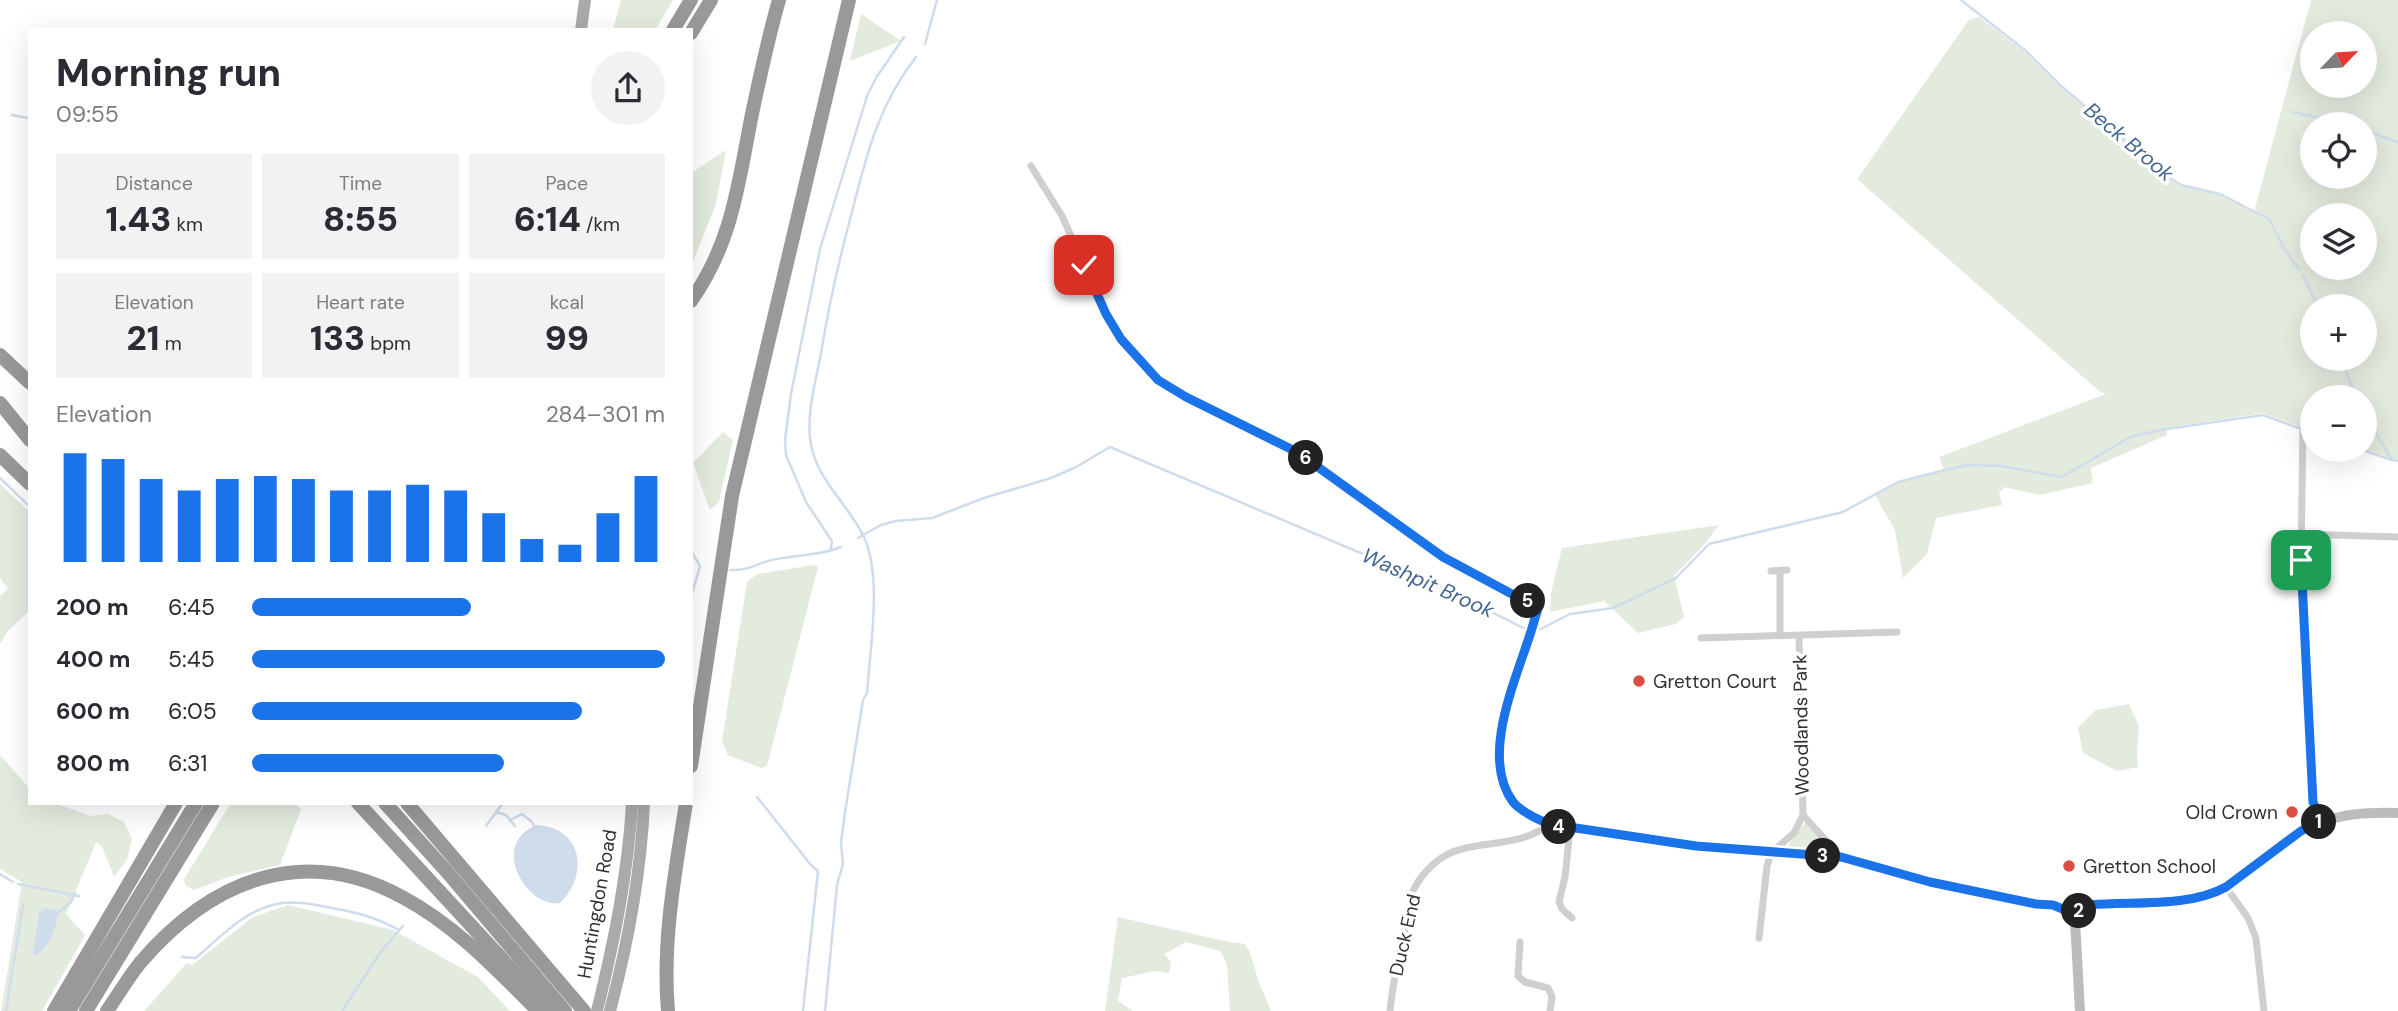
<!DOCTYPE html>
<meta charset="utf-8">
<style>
body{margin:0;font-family:"DM Sans",sans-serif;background:#f2f2f3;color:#2b2b33;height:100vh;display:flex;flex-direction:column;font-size:26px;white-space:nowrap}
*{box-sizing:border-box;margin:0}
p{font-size:23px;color:#7c7c81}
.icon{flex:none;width:38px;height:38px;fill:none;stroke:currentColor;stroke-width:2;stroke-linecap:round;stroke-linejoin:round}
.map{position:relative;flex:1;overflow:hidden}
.side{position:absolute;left:28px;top:28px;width:665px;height:777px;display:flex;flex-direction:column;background:#fff;border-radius:0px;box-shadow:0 7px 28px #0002}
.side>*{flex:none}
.needle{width:46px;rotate:65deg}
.tools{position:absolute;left:2300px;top:21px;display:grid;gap:14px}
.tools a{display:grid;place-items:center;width:77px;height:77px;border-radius:50%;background:#fff;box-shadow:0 7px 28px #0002;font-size:35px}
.pin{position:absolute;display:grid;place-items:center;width:60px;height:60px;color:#fff;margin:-30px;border-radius:14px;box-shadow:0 4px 10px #0006}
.km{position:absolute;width:35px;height:35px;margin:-18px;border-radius:50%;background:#222;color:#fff;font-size:19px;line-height:35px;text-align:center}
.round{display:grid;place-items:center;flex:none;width:74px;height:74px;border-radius:37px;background:#f2f2f3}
.overview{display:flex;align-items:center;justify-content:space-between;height:119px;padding:0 28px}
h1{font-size:38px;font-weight:800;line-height:52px}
.metrics{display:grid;grid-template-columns:repeat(3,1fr);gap:10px;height:119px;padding:7px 28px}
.metrics div{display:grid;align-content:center;border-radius:0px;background:#f2f2f3;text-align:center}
.metrics b{font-size:35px;font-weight:800}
.metrics small{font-size:19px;font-weight:400}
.metrics p{font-size:19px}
.chart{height:196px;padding:14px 28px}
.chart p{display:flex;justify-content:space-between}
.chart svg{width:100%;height:126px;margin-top:7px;stroke:#1a73e8;stroke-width:6}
ul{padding:0 28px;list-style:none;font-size:23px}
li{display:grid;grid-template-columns:112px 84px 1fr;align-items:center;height:52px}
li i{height:18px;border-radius:9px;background:#1a73e8}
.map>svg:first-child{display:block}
</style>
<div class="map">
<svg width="2398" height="1011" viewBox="0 0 2398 1011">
<rect width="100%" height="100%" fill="#fff"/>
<g fill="#e3eade" fill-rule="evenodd">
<polygon points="621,0 673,0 655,30 613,30"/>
<path d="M2311 0H2398V460L2364 449V397H2312V431L2263 413 2166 428 2167 435 2091 468 2093 483 2039 495 2004 487 1999 493 2002 505 1936 518 1927 554 1903 578 1895 530 1875 495 1898 482 1944 470 1939 457 2106 394 2099 391 1857 179 1969 20 1979 17 2025 52 2059 86 2166 177 2180 186 2220 195 2254 212ZM2312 33H2364V86H2312ZM2312 124H2364V177H2312ZM2312 215H2364V268H2312ZM2312 306H2364V359H2312Z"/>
<polygon points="861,14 901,41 850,61"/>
<polygon points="726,150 716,204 691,267 691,173"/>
<polygon points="723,432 733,440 719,502 710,510 693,463"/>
<polygon points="0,484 30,512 30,610 7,632 0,644 0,596 8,589 0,578"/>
<polygon points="1719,525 1703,546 1674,576 1684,617 1676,624 1638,633 1604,601 1550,612 1551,593 1562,548"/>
<polygon points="814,565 818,567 767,766 761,768 728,755 722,741 747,582 757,574"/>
<polygon points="2129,704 2139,726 2137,752 2138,767 2117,771 2083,753 2078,728 2096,710"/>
<polygon points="0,755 30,789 30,803 54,803 91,816 108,814 124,822 132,839 127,860 114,877 102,846 96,842 66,914 85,935 42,1011 1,1011 22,882 0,869"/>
<polygon points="231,803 295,803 301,809 280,865 228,877 194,890 185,885 184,879"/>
<polygon points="1806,821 1833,853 1787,847"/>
<polygon points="288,905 393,930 478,977 510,1011 144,1011 187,963 192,965 253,917"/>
<polygon points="1118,917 1229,942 1245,944 1250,952 1258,980 1271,1011 1230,1011 1227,964 1220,951 1186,942 1164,954 1171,962 1169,973 1155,971 1122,978 1118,1001 1133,1011 1105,1011"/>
</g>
<g fill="#cfdceb">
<path d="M537 825C583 828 589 875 560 903 527 909 488 844 537 825Z"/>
<path d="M45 908 55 910 58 913C56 929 49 948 35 956L33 954 39 913Z"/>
</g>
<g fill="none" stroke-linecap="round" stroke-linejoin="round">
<g stroke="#cfdceb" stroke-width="2.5">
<polyline points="1961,0 2026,51 2060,85 2167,176 2181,185 2220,194 2269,219 2285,250 2299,269"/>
<polyline points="925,44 937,0"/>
<polyline points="2292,112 2352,124"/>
<polyline points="12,115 28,118"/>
<polyline points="2364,130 2398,142"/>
<polyline points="2303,276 2318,306"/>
<polyline points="2341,359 2356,397"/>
<polyline points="2364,414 2392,460 2398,461"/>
<polyline points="2362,450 2392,460"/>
<polyline points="0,478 30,507"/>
<polyline points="858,538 881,525 896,521 932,518 984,498 1051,478 1076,467 1110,447 1448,590 1533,633 1570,614 1613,608 1676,578 1709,544 1843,512 1898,482 1945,470 1967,465 2001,466 2062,477 2130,437 2160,430 2263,415 2312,433"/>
<polyline points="831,548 832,541 806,502 786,455 785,440 791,394 820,249 867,96 876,78 904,37"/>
<polyline points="691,551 700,566 691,597"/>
<path d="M730 570C750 570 751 566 768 561 792 554 817 557 841 547"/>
<polyline points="757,797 811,865 818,871 803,1011"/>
<polyline points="496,812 506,815 515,826"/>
<polyline points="510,820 522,814 532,822 534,826"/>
<polyline points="486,826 503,803"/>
<polyline points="0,874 13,882"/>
<polyline points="18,884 79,896"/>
<polyline points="58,913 71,902 75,893"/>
<path d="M182 957 196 958C221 936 248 907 283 903 300 901 316 905 332 908 359 913 375 917 399 930"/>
<polyline points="6,1011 23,905"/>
<polyline points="342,1011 382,950 403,926"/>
<path d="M825 1011 837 885 843 864 841 842 844 819 863 700 867 693C870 648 883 575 863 535 846 501 814 478 810 438 807 410 816 380 821 353 829 304 840 256 853 208 867 152 880 103 916 57"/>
</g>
<g stroke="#cfcfcf" stroke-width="7">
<polyline points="1031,166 1062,216 1106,314 1121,339 1158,380 1186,397 1297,452 1442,557 1534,606 1537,612 1535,618 1514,680 1504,716 1499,762 1502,777 1513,803 1532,816 1549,824 1570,829 1696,846 1841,857 1930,882 2053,906 2077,914"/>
<polyline points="2303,423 2301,560 2313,802 2321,821"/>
<polyline points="2301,534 2398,537"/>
<polyline points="1771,571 1787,570"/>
<polyline points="1780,571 1780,635"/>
<polyline points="1701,638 1897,632"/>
<polyline points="1803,815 1841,857"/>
<polyline points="1570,829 1565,877 1559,902 1562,909 1572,918"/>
<polyline points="2226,887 2248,918 2256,938 2264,1011"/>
<polyline points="1759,938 1767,866 1771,853 1794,833 1803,815 1799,636"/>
<polyline points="1520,942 1518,976 1525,982 1548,988 1552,997 1550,1011"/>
<path d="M1390 1011C1393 978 1401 947 1408 915 1410 907 1410 897 1414 889 1424 870 1441 854 1462 849 1492 841 1524 845 1549 824"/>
</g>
<path stroke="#bcbcbc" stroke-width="10" d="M2080 1011 2075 921 2085 906C2125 896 2175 910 2212 894 2229 887 2242 875 2256 864 2310 823 2329 811 2398 813"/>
<g stroke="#aaa" stroke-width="12">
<polyline points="581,30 585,0"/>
<path d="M597 1011C614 942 628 874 632 803"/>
<path d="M610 1011C628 943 641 874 644 803"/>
</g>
<g stroke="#999" stroke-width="14">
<polyline points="673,30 691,0"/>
<polyline points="691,33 711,0"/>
<path d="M691 301C733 241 738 184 752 114 760 76 768 38 779 0"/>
<polyline points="0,355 30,383"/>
<polyline points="0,403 30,440"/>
<polyline points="0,455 30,484"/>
<polyline points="691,766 732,496 849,0"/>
<polyline points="358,803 550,1011"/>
<polyline points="385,803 448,873 565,1011"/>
<polyline points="407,803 584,1011"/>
<polyline points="54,1011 176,803"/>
<polyline points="69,1011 196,803"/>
<polyline points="86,1011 213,803"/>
<path d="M107 1011C118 995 128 978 140 963 211 880 304 842 404 898 456 926 497 970 538 1011"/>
<path d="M668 1011C662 941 675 873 686 803"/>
</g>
</g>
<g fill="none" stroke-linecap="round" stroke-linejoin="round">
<g stroke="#fff" stroke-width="14">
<path id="route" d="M1084 265 1106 314 1121 339 1158 380 1186 397 1297 452 1443 557 1534 606 1537 612 1535 618C1522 668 1477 753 1513 802 1521 812 1537 819 1549 824L1696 846 1841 857 1930 882 2036 904 2053 905 2077 915 2081 908 2090 905C2132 901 2188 908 2226 887L2301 831 2321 821 2313 802 2301 560"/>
</g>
<use href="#route" stroke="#1a73e8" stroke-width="9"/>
</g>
<g fill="#db4d42" stroke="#fff" stroke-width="2.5">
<circle cx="1639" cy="681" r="7"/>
<circle cx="2292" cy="812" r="7"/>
<circle cx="2069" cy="866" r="7"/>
</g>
<g text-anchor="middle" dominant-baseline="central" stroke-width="7" stroke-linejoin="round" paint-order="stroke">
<g font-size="19" fill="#323232" stroke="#fff" text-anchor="start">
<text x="1653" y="681">Gretton Court</text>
<text x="2278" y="812" text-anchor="end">Old Crown</text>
<text x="2083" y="866">Gretton School</text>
</g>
<g font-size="19" fill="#323232" stroke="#fff">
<text transform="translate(1801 725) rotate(-91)">Woodlands Park</text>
<text transform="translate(597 904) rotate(-80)">Huntingdon Road</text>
<text transform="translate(1405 935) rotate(-77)">Duck End</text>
</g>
<g font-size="21" font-style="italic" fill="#446790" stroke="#fff">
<text transform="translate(2129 142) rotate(40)">Beck Brook</text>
<text transform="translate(1428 583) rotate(24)">Washpit Brook</text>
</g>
</g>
</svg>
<div class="tools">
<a><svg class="needle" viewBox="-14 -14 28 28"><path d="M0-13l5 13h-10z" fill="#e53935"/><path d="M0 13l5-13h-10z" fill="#7c7c81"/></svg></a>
<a><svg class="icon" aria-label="locate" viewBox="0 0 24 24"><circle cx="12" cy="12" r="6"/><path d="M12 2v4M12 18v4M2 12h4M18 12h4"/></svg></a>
<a><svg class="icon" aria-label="layers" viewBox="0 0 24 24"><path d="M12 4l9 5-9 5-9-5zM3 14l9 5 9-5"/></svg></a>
<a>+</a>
<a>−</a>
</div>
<div class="pin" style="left:2301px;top:560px;background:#1e9e55"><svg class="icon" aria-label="arrive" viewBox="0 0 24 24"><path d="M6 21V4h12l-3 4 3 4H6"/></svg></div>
<div class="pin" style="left:1084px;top:265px;background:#d93025"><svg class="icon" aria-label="check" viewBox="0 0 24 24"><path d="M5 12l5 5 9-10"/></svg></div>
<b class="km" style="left:2319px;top:822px">1</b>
<b class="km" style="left:2079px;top:911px">2</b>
<b class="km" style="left:1823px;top:856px">3</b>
<b class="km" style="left:1559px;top:827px">4</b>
<b class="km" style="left:1528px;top:601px">5</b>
<b class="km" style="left:1306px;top:458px">6</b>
<section class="side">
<div class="overview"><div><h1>Morning run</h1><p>09:55</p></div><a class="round"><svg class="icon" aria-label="share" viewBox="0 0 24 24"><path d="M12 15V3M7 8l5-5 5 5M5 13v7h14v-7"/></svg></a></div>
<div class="metrics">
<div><p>Distance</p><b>1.43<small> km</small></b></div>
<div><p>Time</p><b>8:55</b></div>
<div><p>Pace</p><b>6:14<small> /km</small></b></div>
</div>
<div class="metrics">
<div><p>Elevation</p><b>21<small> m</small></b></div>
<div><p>Heart rate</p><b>133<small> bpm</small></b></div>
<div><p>kcal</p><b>99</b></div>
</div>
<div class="chart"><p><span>Elevation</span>284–301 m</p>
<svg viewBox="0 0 160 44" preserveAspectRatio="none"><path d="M5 44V6M15 44V8M25 44V15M35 44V19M45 44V15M55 44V14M65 44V15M75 44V19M85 44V19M95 44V17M105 44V19M115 44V27M125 44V36M135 44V38M145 44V27M155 44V14"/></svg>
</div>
<ul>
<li><b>200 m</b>6:45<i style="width:53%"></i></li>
<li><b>400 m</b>5:45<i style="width:100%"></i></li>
<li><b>600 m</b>6:05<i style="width:80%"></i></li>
<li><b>800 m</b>6:31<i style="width:61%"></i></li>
</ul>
</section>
</div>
